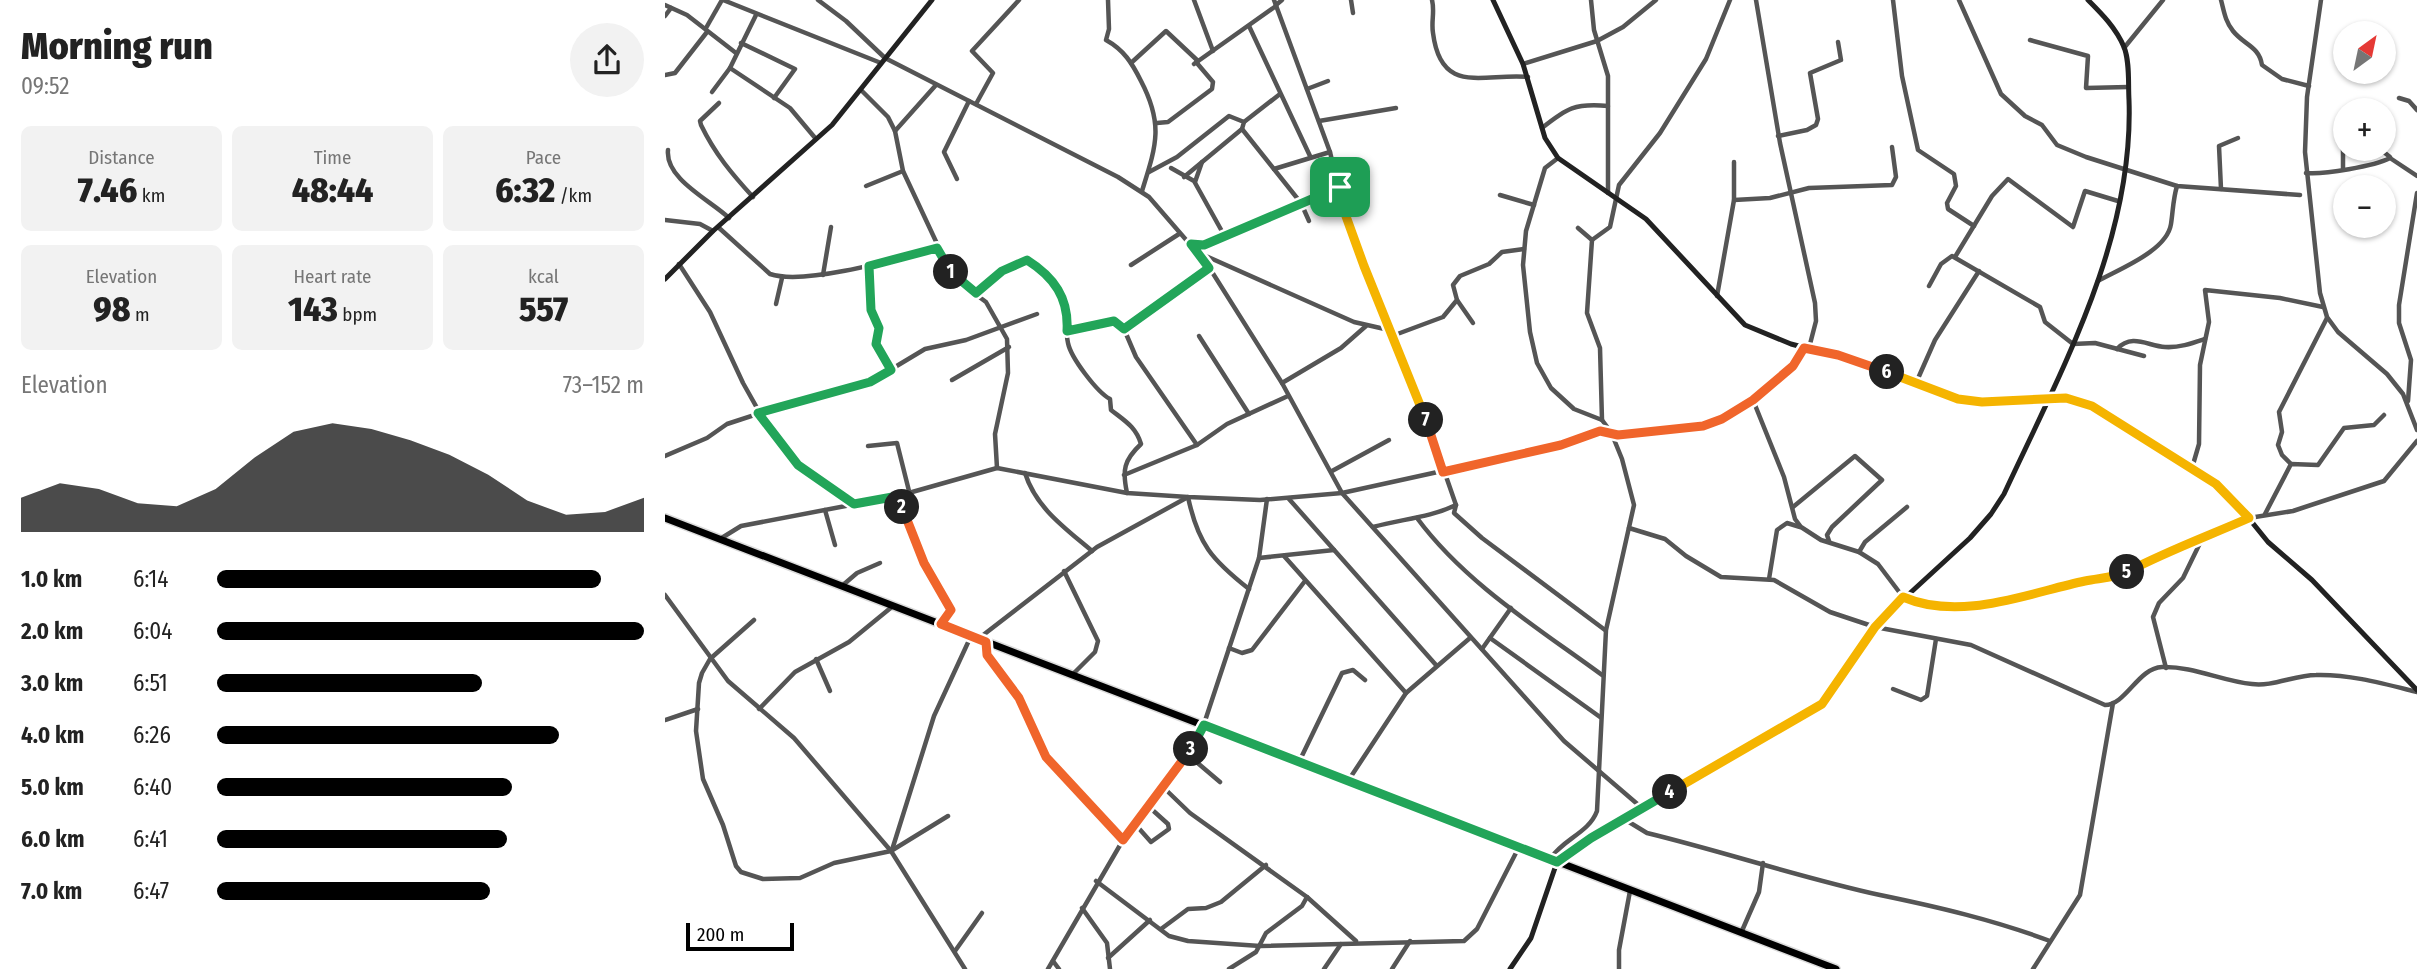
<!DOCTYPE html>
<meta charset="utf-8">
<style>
body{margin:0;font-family:"Fira Sans Condensed",sans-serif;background:#f2f2f2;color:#222;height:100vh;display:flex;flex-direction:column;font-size:26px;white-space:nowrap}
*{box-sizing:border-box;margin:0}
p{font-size:23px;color:#767676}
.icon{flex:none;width:38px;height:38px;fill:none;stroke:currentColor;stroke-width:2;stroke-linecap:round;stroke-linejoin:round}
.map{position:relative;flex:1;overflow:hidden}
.details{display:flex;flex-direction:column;background:#fff;width:665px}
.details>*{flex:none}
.needle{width:46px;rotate:33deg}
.fabs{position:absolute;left:1668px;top:21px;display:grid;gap:14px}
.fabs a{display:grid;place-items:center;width:63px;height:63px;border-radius:50%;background:#fff;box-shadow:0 2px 5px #0004;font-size:35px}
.scale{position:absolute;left:21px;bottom:18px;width:108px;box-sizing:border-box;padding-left:7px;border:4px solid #000;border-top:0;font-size:19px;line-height:24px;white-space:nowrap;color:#000;-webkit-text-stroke:5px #fff;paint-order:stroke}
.pin{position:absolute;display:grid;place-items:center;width:60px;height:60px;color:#fff;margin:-30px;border-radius:14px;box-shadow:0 4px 10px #0006}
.km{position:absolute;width:35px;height:35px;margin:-18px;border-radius:50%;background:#222;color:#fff;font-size:19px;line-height:35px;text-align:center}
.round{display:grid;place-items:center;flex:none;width:74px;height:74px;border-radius:37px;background:#f2f2f2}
.headline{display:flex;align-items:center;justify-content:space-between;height:119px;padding:0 21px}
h1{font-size:38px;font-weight:800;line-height:52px}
.stats{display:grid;grid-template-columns:repeat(3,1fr);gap:10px;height:119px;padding:7px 21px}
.stats div{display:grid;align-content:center;border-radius:10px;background:#f2f2f2;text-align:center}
.stats b{font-size:35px;font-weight:800}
.stats small{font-size:19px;font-weight:400}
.stats p{font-size:19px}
.chart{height:196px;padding:14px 21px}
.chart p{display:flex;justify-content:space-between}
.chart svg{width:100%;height:126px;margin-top:7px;fill:#000;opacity:.7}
ul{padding:0 21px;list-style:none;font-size:23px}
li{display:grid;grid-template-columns:112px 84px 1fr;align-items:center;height:52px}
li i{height:18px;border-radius:9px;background:#000}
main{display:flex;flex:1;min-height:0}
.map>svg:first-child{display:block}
</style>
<main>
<section class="details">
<div class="headline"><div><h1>Morning run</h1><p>09:52</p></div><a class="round"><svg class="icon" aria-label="share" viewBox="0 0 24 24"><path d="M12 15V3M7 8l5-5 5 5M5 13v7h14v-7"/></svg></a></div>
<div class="stats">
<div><p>Distance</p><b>7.46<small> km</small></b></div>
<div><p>Time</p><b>48:44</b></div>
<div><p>Pace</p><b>6:32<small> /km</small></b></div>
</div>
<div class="stats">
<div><p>Elevation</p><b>98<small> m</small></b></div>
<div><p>Heart rate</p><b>143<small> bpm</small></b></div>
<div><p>kcal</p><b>557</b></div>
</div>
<div class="chart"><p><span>Elevation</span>73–152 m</p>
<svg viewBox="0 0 160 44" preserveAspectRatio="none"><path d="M0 44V32L10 27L20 29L30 34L40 35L50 29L60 18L70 9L80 6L90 8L100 12L110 17L120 24L130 33L140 38L150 37L160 32V44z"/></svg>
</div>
<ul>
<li><b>1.0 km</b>6:14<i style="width:90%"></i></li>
<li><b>2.0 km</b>6:04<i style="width:100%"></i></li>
<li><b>3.0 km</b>6:51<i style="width:62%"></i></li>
<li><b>4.0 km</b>6:26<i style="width:80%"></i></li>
<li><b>5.0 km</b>6:40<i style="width:69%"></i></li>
<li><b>6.0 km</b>6:41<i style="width:68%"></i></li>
<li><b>7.0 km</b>6:47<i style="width:64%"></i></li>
</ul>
</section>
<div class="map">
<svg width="1752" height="969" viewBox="0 0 1752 969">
<rect width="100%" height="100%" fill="#fff"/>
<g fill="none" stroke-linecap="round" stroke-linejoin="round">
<g stroke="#dbdbdb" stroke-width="10">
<polyline id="primary" points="0,518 1171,969"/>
</g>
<g stroke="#555" stroke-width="4.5">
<polyline points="58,0 216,63"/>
<polyline points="153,0 181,21 220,58 453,177 484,197 542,264 617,383 677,493 899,741 977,808"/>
<path d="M443 0 444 29 441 40C459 50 467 63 476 81 499 125 491 146 477 191"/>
<polyline points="529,0 548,51"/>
<polyline points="609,0 665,152 678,207 699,266 760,416 791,505 789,513 817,538 940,630"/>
<polyline points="686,0 688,13"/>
<path d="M767 0C770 12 766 21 768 33 776 96 818 73 863 77"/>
<polyline points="926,0 929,30 943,76 943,193"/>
<polyline points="1091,0 1115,143 1150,303 1151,321 1144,348"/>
<polyline points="1228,0 1237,76 1253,150 1289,174 1291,186 1282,203 1283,209 1309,226"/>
<polyline points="1294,0 1336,94 1360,116 1377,125 1392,145 1421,157 1512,186 1635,195"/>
<path d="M1556 0C1559 11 1560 21 1568 31 1579 45 1594 46 1597 65L1617 79 1644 86"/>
<polyline points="1656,0 1642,97 1640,152 1655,293 1662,317 1673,332 1722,374 1738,394 1752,430"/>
<polyline points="0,5 22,15 71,53"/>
<polyline points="611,5 617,0"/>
<polyline points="0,16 6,8"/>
<polyline points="584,26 645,156"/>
<polyline points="41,28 57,0"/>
<polyline points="1365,40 1423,56 1421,88 1463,87"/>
<polyline points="76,43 130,69 109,98"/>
<polyline points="1459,48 1498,0"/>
<polyline points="466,63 501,31 533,61"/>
<polyline points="529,64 611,6"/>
<polyline points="858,64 932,41 958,27 991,0"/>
<polyline points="65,68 125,108 151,139"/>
<polyline points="0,75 10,73 42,32"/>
<polyline points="642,89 663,81"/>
<polyline points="196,90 223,117 230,131 238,171 282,265 298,285 321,302 342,339 343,373 330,434 332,468"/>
<polyline points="47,92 65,68 91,15"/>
<polyline points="1734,98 1744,101 1752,110"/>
<path d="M54 103 35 121 36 125C50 154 67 174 88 197"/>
<polyline points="311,104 328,73 307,51 354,0"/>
<polyline points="1690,110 1691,105"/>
<polyline points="654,121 731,108"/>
<polyline points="579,122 615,94"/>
<polyline points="492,123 503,122 547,89 548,82 531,62"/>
<path d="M877 128C902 108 910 103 943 106"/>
<polyline points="230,131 271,85"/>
<polyline points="1113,136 1142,130 1151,125 1153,119 1145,73 1176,60 1173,42"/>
<polyline points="1715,149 1725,157"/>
<path d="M3 150C0 179 45 200 64 218"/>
<polyline points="506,168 529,181 559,235"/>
<polyline points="1678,168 1678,137"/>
<polyline points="609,169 665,152"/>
<polyline points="484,172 512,157 564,116 579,122 577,129 519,177"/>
<path d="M1641 173C1658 175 1710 166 1725 158L1752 176"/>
<polyline points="292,179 279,152 304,101"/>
<polyline points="530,182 537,162"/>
<polyline points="201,186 238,171"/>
<polyline points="1556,189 1554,146 1573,138"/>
<polyline points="835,195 869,205"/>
<polyline points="1069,200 1105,198 1144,188 1227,185 1231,177 1227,147"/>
<polyline points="0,220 35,224 48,231"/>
<polyline points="644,221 636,203 675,187"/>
<path d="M53 227 105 274C140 286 235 258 272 248"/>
<polyline points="913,228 927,240 922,313 935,348 937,420"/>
<polyline points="927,240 945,227 954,185 995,133 1041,59 1065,0"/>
<polyline points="527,245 539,245 636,203 577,129"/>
<polyline points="534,253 689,322 724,330"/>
<polyline points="1290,257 1327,196 1343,179 1408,227 1420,191 1453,201"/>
<polyline points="14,264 45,312 78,383 105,431 133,465 188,503"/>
<polyline points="466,265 514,234"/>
<polyline points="204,266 206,310 214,328 211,344 226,370"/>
<polyline points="158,275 166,227"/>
<path d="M1433 281C1454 269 1502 251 1506 224 1508 211 1508 199 1512 186"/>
<polyline points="1264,286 1276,264 1287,256 1375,307 1380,322 1408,344 1430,343 1479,356"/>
<path d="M311 293 337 271 362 260C380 271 399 288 402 310 404 321 400 332 403 343 406 358 432 392 445 399L446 410C460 421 471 427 476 444 459 460 457 470 462 493"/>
<polyline points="1052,296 1069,200 1069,162"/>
<polyline points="792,300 808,323"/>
<polyline points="111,304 117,278"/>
<polyline points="402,331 449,321 459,329"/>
<polyline points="534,336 584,414"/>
<polyline points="727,336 778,317 792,300 788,285 795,276 824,264 837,252 859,249"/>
<path d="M1452 349C1467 333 1483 346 1500 347 1514 348 1528 343 1540 339"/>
<polyline points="287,380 344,347"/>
<polyline points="617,383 676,348 701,326"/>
<polyline points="1251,383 1270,340 1314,271"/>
<polyline points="1088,400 1119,477 1130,519 1136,527 1156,540 1194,552 1213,564 1238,597 1266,604 1315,606 1441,579 1584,518 1628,511 1719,481 1752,441"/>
<polyline points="1743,401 1746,360 1734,323 1734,305 1752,193"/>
<polyline points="532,445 471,357 459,329 544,268"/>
<polyline points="203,446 232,443 244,491"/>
<polyline points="0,456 42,438 62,424 147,396 205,382 260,349 301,340 372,314"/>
<polyline points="1626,464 1617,455 1613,445 1617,432 1614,412 1662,318"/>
<polyline points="1527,468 1534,444 1535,365 1544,322 1540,290 1615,298 1658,307"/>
<polyline points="667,471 724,440"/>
<path d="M360 473C371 508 400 528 427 551"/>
<polyline points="459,475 532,445 562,424 623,396"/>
<polyline points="233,496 259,563 286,610 276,624"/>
<polyline points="624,499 771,665"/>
<polyline points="1128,507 1190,456 1217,480 1167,527 1162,535 1164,541"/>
<polyline points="160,510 170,545"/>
<polyline points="1600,514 1626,464 1653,465 1679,428 1709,425 1719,415"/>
<path d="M752 518C800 583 873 628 937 675"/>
<path d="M708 527C736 519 764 518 791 505"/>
<path d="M964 528 1000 539 1021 556 1056 577 1109 580 1165 612 1210 627 1306 645 1440 705C1461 705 1473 668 1497 667 1528 666 1557 681 1587 684 1607 687 1630 675 1651 675 1685 674 1720 684 1752 692"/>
<polyline points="55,539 76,526 233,496 332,468 462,493 523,497 595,500 677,493 896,445 935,431 953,435 1038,427 1057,419 1088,400 1128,366 1139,348"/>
<polyline points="1194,552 1200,542 1242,507"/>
<polyline points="619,556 741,693"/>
<polyline points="594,558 669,550"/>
<polyline points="399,571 433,641 430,652 408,674"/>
<polyline points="1104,579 1112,530 1122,523 1135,527"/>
<polyline points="178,585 192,573 215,563"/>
<polyline points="0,595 63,681 129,738 226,851 300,969"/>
<polyline points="89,620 45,659 37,673 34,683 31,731 38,779 58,825 71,866 76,872 98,879 135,878 169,863 226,851 283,816"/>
<polyline points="825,638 935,717"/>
<path d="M313 639 432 547 523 497C533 544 547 560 584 589"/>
<polyline points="321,642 319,649 354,698 381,757 458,840"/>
<polyline points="564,648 577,653 587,650 640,581"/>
<polyline points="817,649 846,608"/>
<polyline points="151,659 165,691"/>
<polyline points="1501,668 1488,617 1494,603 1518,578 1536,541"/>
<polyline points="1228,689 1256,700 1262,696 1271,639"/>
<polyline points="94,709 130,672 184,642 228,606"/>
<polyline points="0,720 33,709"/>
<polyline points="522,754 555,782"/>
<polyline points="634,762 677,673 688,670 700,680"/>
<polyline points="683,781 741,693 805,638"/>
<polyline points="499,788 525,813 642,897 691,941"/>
<path d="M959 819 982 833C1060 852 1137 878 1215 895 1273 907 1329 920 1385 941"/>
<polyline points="470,824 486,842 504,829 503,824 483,806"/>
<polyline points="227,850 269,716 306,636"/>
<path d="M886 858C898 839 924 833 932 811L941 630 969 505 957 459 946 432 937 420 909 409 886 388 872 363 865 332 858 265 861 231 880 168 893 158"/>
<polyline points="431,881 504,936 523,941 595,946 799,941 812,929 854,847"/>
<polyline points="417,908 442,943 445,969"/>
<polyline points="496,929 523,909 541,908 556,902 601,865"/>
<polyline points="1076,933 1094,892 1098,863"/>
<polyline points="290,951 317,913"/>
<polyline points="443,958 485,920"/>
<polyline points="388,961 394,969"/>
<polyline points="383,969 458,840 534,739 594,558 602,499"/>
<polyline points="564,969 591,952 601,933 637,906 642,897"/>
<polyline points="659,969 676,944"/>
<polyline points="727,969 745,941"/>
<polyline points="954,969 954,950 965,891"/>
<polyline points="1368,969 1415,895 1448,703"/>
</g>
<g stroke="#222" stroke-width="5">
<polyline points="828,0 858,64 880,138 893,158 981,219 1080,325 1126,344 1206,365 1293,399 1317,402 1400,398 1427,406 1565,495 1603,542 1647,580 1752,690"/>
<polyline points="0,279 48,231 167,125 267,0"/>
<path d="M845 969 866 938 892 862 926 838 1157 704 1219 617 1305 538 1326 514 1339 494C1396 371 1469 240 1464 100 1463 83 1465 62 1459 47 1451 28 1437 14 1423 0"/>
</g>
<use href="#primary" stroke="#000" stroke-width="7"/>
</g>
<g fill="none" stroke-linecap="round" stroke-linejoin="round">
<g stroke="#fff" stroke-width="14">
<path id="split-1" d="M286 272 311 293 337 271 362 260C389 277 404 298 402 331L449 321 459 329 544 268 526 244 539 245 675 187"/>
</g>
<g stroke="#fff" stroke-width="14">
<polyline id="split-2" points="237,507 233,496 189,504 133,465 93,413 205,382 226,370 211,344 214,328 206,310 204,266 272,248 286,272"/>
</g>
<g stroke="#fff" stroke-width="14">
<polyline id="split-3" points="237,507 259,563 286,610 276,624 321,642 322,655 354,698 381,757 458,840 526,749"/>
</g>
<g stroke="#fff" stroke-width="14">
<polyline id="split-4" points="526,749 539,725 892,862 926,838 1005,792"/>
</g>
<g stroke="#fff" stroke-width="14">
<path id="split-5" d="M1005 792 1157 704 1210 627 1238 597C1296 622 1363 593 1420 581 1435 578 1448 578 1462 572"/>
</g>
<g stroke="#fff" stroke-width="14">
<path id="split-6" d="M1222 372 1293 399 1317 402 1401 398 1427 406 1551 484 1584 518C1543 536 1502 551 1462 572"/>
</g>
<g stroke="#fff" stroke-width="14">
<polyline id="split-7" points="761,420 778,472 896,445 935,431 953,435 1038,426 1057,419 1088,400 1128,366 1139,348 1173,355 1222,372"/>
</g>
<g stroke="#fff" stroke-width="14">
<polyline id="split-8" points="675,187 678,208 699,266 761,420"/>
</g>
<use href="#split-1" stroke="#22a559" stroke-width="9"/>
<use href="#split-2" stroke="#22a559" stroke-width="9"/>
<use href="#split-3" stroke="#f0652b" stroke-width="9"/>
<use href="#split-4" stroke="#22a559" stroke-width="9"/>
<use href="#split-5" stroke="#f5b400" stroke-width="9"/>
<use href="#split-6" stroke="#f5b400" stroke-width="9"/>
<use href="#split-7" stroke="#f0652b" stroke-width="9"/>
<use href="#split-8" stroke="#f5b400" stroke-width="9"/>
</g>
</svg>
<div class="fabs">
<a><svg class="needle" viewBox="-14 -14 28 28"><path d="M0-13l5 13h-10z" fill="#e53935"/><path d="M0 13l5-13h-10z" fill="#767676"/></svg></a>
<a>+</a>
<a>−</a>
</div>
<div class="scale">200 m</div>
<div class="pin" style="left:675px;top:187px;background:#1e9e55"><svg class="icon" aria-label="arrive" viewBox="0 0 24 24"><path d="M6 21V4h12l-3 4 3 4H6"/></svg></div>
<b class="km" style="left:286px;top:272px">1</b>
<b class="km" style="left:237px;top:507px">2</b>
<b class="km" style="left:526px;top:749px">3</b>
<b class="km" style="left:1005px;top:792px">4</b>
<b class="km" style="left:1462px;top:572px">5</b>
<b class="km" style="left:1222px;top:372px">6</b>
<b class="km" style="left:761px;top:420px">7</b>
</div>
</main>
